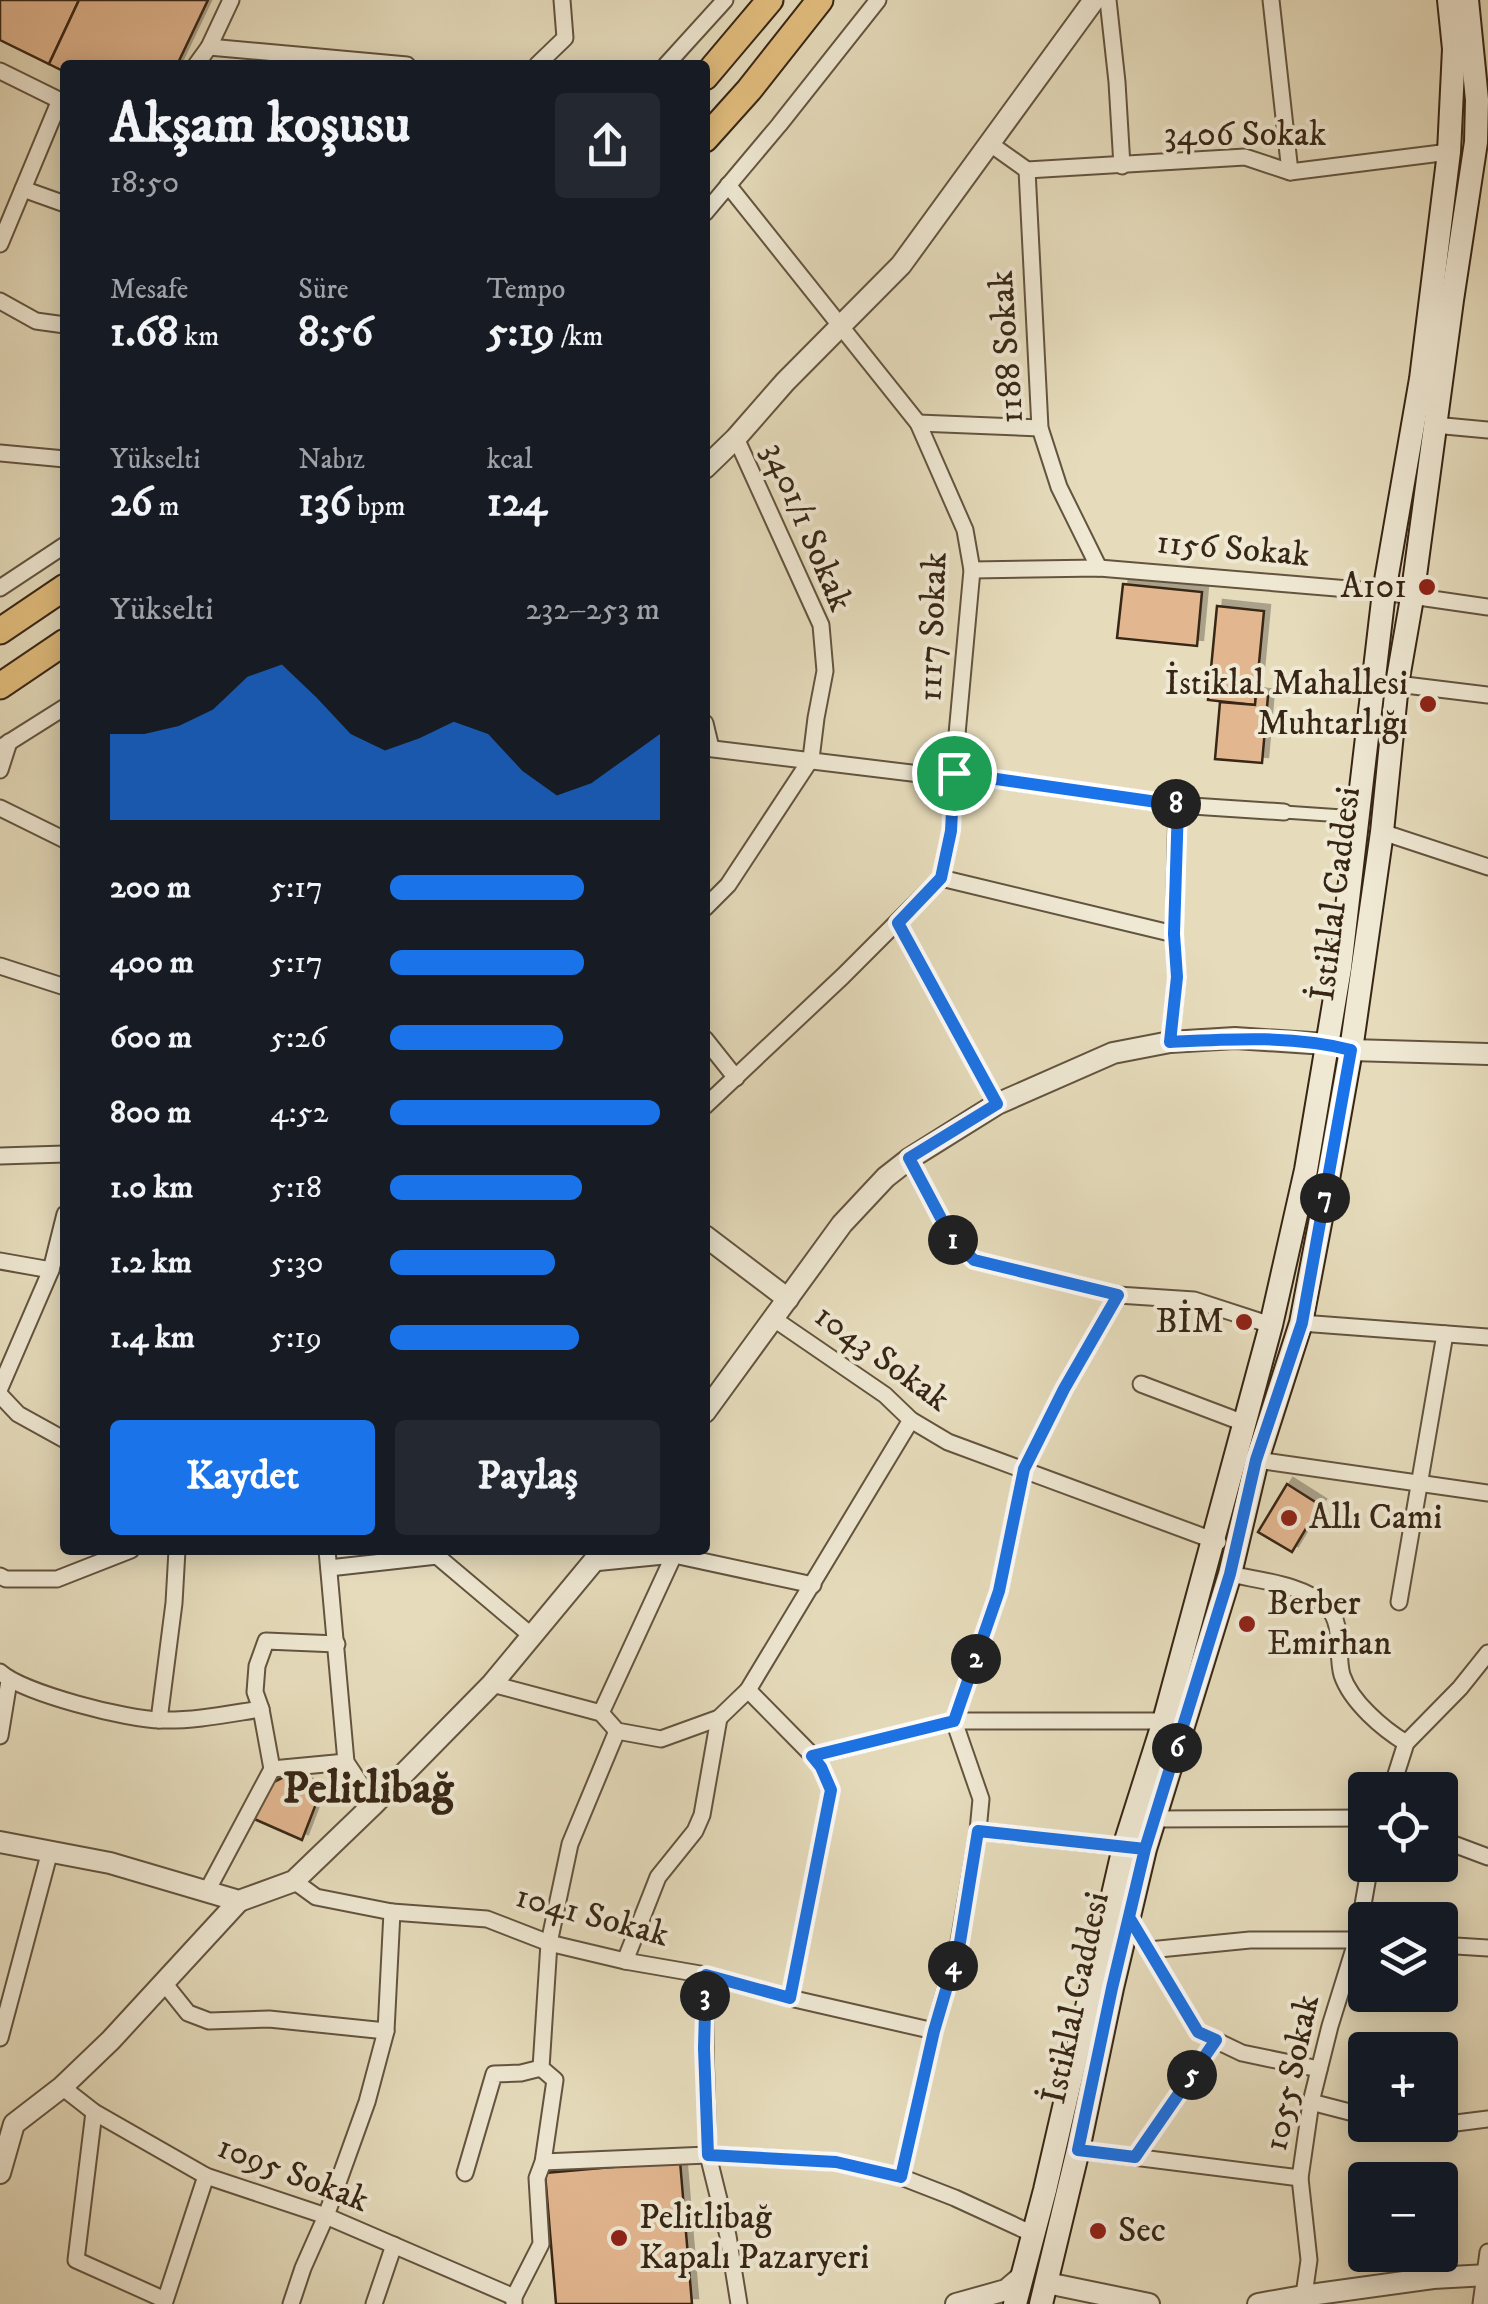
<!DOCTYPE html>
<html lang="tr">
<meta charset="utf-8">
<style>
body{margin:0;font-family:"IM FELL DW Pica",serif;background:#242831;color:#f1f3f6;height:100vh;display:flex;flex-direction:column;font-size:38px;white-space:nowrap}
*{box-sizing:border-box;margin:0}
p{font-size:32px;color:#9ea1a6}
.icon{flex:none;width:55px;height:55px;fill:none;stroke:currentColor;stroke-width:2;stroke-linecap:round;stroke-linejoin:round}
.map{position:relative;flex:1;overflow:hidden}
.drawer{position:absolute;left:60px;top:60px;width:650px;height:1495px;display:flex;flex-direction:column;background:#171b24;border-radius:10px;box-shadow:0 5px 25px #0003}
.drawer>*{flex:none}
.controls{position:absolute;left:1348px;top:1772px;display:grid;gap:20px}
.controls a{display:grid;place-items:center;width:110px;height:110px;border-radius:10px;background:#171b24;box-shadow:0 5px 25px #0003;font-size:50px}
.pin{position:absolute;display:grid;place-items:center;width:85px;height:85px;color:#fff;margin:-42px;border:5px solid #fff;border-radius:50%;box-shadow:0 2px 10px #0007}
.km{position:absolute;width:50px;height:50px;margin:-25px;border-radius:50%;background:#222;color:#fff;font-size:28px;line-height:50px;text-align:center}
.round{display:grid;place-items:center;flex:none;width:105px;height:105px;border-radius:10px;background:#242831}
.overview{display:flex;align-items:center;justify-content:space-between;height:170px;padding:0 50px}
h1{font-size:55px;font-weight:700;line-height:75px}
.figures{display:grid;grid-template-columns:repeat(3,1fr);gap:15px;height:170px;padding:10px 50px}
.figures div{display:grid;align-content:center}
.figures b{font-size:42px;font-weight:700}
.figures small{font-size:28px;font-weight:400}
.figures p{font-size:28px}
.chart{height:280px;padding:20px 50px}
.chart p{display:flex;justify-content:space-between}
.chart svg{width:100%;height:180px;margin-top:10px;fill:#1a73e8;opacity:.7}
.action{display:flex;gap:20px;margin-top:auto;padding:20px 50px}
.action a{flex:1;height:115px;border-radius:10px;background:#1a73e8;color:#fff;font-size:40px;font-weight:700;line-height:115px;text-align:center}
.action a+a{background:#242831;color:#f1f3f6}
ul{padding:0 50px;list-style:none;font-size:32px}
li{display:grid;grid-template-columns:160px 120px 1fr;align-items:center;height:75px}
li i{height:25px;border-radius:12px;background:#1a73e8}
.map>svg:first-child{display:block}
</style>
<div class="map">
<svg width="1488" height="2304" viewBox="0 0 1488 2304">
<defs>
<filter id="shadow"><feDropShadow dx="6" dy="-6" stdDeviation="0" flood-color="#0004"/></filter>
</defs>
<rect width="100%" height="100%" fill="#e6dcbc"/>
<filter id="stains"><feTurbulence type="fractalNoise" baseFrequency=".002" numOctaves="4"/><feColorMatrix values="0 0 0 0 .2 0 0 0 0 .09 0 0 0 0 .02 0 0 0 .5 -.17"/></filter>
<radialGradient id="worn" r=".72"><stop offset=".6" stop-color="#630" stop-opacity="0"/><stop offset="1" stop-color="#630" stop-opacity=".3"/></radialGradient>
<g fill="#e2b68f" stroke="#372615" stroke-width="2.5" filter="url(#shadow)">
<polygon points="0,0 79,0 49,64 0,40"/>
<polygon points="79,0 208,0 177,65 65,65 65,72 49,64"/>
<polygon points="1123,584 1202,592 1197,646 1117,638"/>
<polygon points="1217,606 1264,611 1255,705 1208,700"/>
<polygon points="1256,694 1268,696 1262,763 1215,759 1220,702 1255,705"/>
<polygon points="1287,1484 1320,1505 1292,1552 1258,1532"/>
<polygon points="286,1776 321,1791 302,1840 252,1818 266,1786"/>
<polygon points="680,2161 692,2304 556,2304 545,2173"/>
</g>
<g fill="none" stroke-linecap="round" stroke-linejoin="round">
<g stroke="#63543f" stroke-width="15">
<polyline id="pedestrian" points="1284,812 1357,817"/>
</g>
<g stroke="#63543f" stroke-width="19">
<g id="minor">
<polyline points="1108,0 1117,82 1122,166"/>
<polyline points="1271,0 1290,172"/>
<polyline points="209,47 407,65"/>
<polyline points="196,65 209,47 231,0"/>
<polyline points="537,65 565,38 562,0"/>
<polyline points="666,65 725,0"/>
<polyline points="0,71 65,103"/>
<polyline points="989,143 1027,170 1245,157 1290,172 1449,152"/>
<polyline points="1027,170 1040,428 1059,487 1099,568"/>
<polyline points="23,189 65,204"/>
<polyline points="705,213 779,125 878,0"/>
<polyline points="0,244 60,100"/>
<polyline points="0,301 36,321 65,325"/>
<polyline points="918,423 1040,428"/>
<polyline points="1434,425 1488,430"/>
<polyline points="0,453 65,459"/>
<polyline points="972,570 1099,568 1384,592 1488,607"/>
<polyline points="0,588 65,545"/>
<polyline points="1397,684 1488,695"/>
<polyline points="705,723 711,748"/>
<polyline points="0,748 65,707"/>
<polyline points="705,748 953,778"/>
<polyline points="0,770 9,742"/>
<polyline points="954,773 1177,805 1284,812"/>
<polyline points="0,808 65,840"/>
<polyline points="1382,832 1488,867"/>
<polyline points="941,878 1174,934"/>
<polyline points="705,908 728,885 811,759 816,718 825,671 821,625 736,438"/>
<polyline points="898,923 997,1104"/>
<polyline points="0,966 65,987"/>
<polyline points="705,1039 736,1078"/>
<polyline points="1170,1042 1177,977 1174,934 1177,805"/>
<polyline points="705,1106 843,976 941,878 951,831 953,778 972,570 965,530 918,423 728,185"/>
<polyline points="0,1156 65,1154"/>
<polyline points="909,1159 952,1239 974,1260 1118,1295 1194,1300 1271,1325"/>
<polyline points="0,1261 51,1270"/>
<polyline points="774,1319 885,1395 911,1420 948,1442 1218,1542"/>
<polyline points="1301,1323 1488,1337"/>
<polyline points="1141,1384 1244,1423"/>
<polyline points="0,1388 51,1270 65,1214"/>
<polyline points="0,1395 18,1414 65,1440"/>
<polyline points="1257,1460 1488,1493"/>
<polyline points="327,1550 346,1762 374,1804"/>
<polyline points="437,1556 533,1637"/>
<polyline points="593,1563 674,1555 813,1585"/>
<polyline points="329,1568 437,1556 438,1550"/>
<path d="M1230 1574C1261 1581 1303 1584 1327 1607 1344 1623 1336 1654 1342 1675 1351 1702 1383 1729 1406 1743"/>
<polyline points="0,1576 6,1579 57,1579 131,1550"/>
<polyline points="1399,1602 1445,1334"/>
<polyline points="337,1644 266,1641 257,1666 255,1692 261,1709 272,1769 346,1762"/>
<path d="M0 1672C23 1693 128 1720 161 1720 194 1721 228 1714 261 1709"/>
<polyline points="492,1684 601,1713 617,1731 661,1739 719,1718 748,1690 911,1420"/>
<polyline points="748,1690 813,1756 821,1767 831,1790 790,1998"/>
<polyline points="601,1713 674,1555"/>
<polyline points="159,1720 174,1603 177,1550"/>
<polyline points="0,1736 9,1681"/>
<polyline points="813,1756 954,1721 1164,1721 1168,1728"/>
<polyline points="1391,1790 1406,1743 1460,1688 1488,1653"/>
<polyline points="1155,1819 1365,1818"/>
<polyline points="978,1831 1133,1848"/>
<polyline points="1440,1839 1488,1857"/>
<polyline points="294,1881 316,1897 392,1912 487,1919 549,1943 625,1961 706,1975 790,1998 934,2031"/>
<polyline points="207,1891 272,1769"/>
<polyline points="1129,1917 1198,2032 1242,2053 1319,2069"/>
<polyline points="1440,1945 1488,1948"/>
<polyline points="1149,1950 1250,1940 1365,1940"/>
<polyline points="625,1961 658,1877 695,1831 702,1815 719,1718"/>
<polyline points="706,1975 705,2048 708,2155 728,2236 739,2304"/>
<polyline points="164,1983 188,2013 209,2021 269,2019 386,2031"/>
<polyline points="0,2038 50,1851"/>
<polyline points="62,2087 94,2112 206,2176 326,2216 514,2297"/>
<polyline points="1311,2102 1365,2116"/>
<polyline points="94,2112 76,2260 165,2300"/>
<polyline points="1403,2125 1413,2128 1436,2125"/>
<polyline points="1440,2125 1488,2119"/>
<polyline points="1078,2150 1300,2178"/>
<polyline points="1135,2157 1216,2040"/>
<polyline points="543,2162 708,2155 836,2162 901,2177 955,2198 1033,2234"/>
<polyline points="465,2173 494,2074 521,2073 541,2068"/>
<polyline points="901,2177 934,2031 959,1942 978,1831 981,1799 954,1721 999,1591 1024,1469 1064,1389 1118,1295"/>
<polyline points="1303,2302 1309,2260 1300,2178 1311,2102 1330,2026 1357,1939 1370,1865"/>
<polyline points="164,2304 206,2176"/>
<polyline points="291,2304 303,2268 326,2216 367,2102 386,2031 392,1912"/>
<polyline points="374,2304 394,2245"/>
<polyline points="514,2304 514,2297 541,2244 537,2178 543,2162 555,2080 541,2068 549,1943 570,1844 617,1731"/>
<polyline points="1481,2304 1488,2252"/>
</g>
</g>
<g stroke="#63543f" stroke-width="24">
<g id="tertiary">
<polyline points="705,468 736,438 785,382 901,265 1094,0"/>
<polyline points="705,1236 788,1299"/>
<polyline points="705,1412 842,1224 886,1177 909,1159 997,1104 1113,1053 1170,1042 1235,1038 1326,1044 1351,1050 1488,1054"/>
<polyline points="0,1842 110,1863 239,1901 294,1881 374,1804 492,1684 603,1550"/>
<polyline points="0,2173 14,2124 62,2087 111,2040 239,1901"/>
<polyline points="1047,2283 1149,2304"/>
<polyline points="956,2304 1006,2290 1020,2278"/>
<polyline points="1258,2304 1303,2296 1433,2278 1488,2275"/>
</g>
</g>
<g stroke="#372615" stroke-width="26">
<g id="secondary">
<polyline points="1015,2304 1045,2190 1124,1847 1164,1721 1271,1325 1306,1170 1340,968 1384,592 1421,379 1449,152 1454,49 1449,0"/>
<polyline points="1041,2304 1078,2150 1112,1988 1145,1849 1230,1574 1257,1460 1301,1323 1322,1213 1351,1050 1382,832 1397,684 1412,598 1452,300 1476,142 1477,100 1467,0"/>
</g>
</g>
<g stroke="#372615" stroke-width="29">
<g id="primary">
<polyline points="705,77 770,0"/>
<polyline points="705,139 749,90 820,0"/>
<polyline points="0,631 65,587"/>
<polyline points="0,686 65,642"/>
</g>
</g>
<use href="#pedestrian" stroke="#efe8d3" stroke-width="11"/>
<use href="#minor" stroke="#efe8d3" stroke-width="15"/>
<use href="#tertiary" stroke="#efe8d3" stroke-width="20"/>
<use href="#secondary" stroke="#efe8d3" stroke-width="22"/>
<use href="#primary" stroke="#e3be7e" stroke-width="25"/>
</g>
<g fill="none" stroke-linecap="round" stroke-linejoin="round">
<g stroke="#fff" stroke-width="20">
<path id="route" d="M954 773 951 831 941 878 898 923 997 1104 909 1158 952 1239 974 1260 1118 1295 1064 1389 1024 1469 999 1591 954 1721 812 1756 821 1767 831 1790 790 1998 706 1975 704 2048 708 2155 836 2162 901 2177 934 2031 960 1942 978 1831 1145 1849 1129 1917 1198 2032 1216 2040 1135 2157 1078 2150 1112 1988 1145 1849 1230 1574 1256 1460 1302 1323 1351 1050C1293 1035 1230 1039 1170 1042L1177 977 1174 934 1178 805 954 773"/>
</g>
<use href="#route" stroke="#1a73e8" stroke-width="12"/>
</g>
<g fill="#8f2418" stroke="#efe8d3" stroke-width="4">
<circle cx="1427" cy="587" r="10"/>
<circle cx="1428" cy="704" r="10"/>
<circle cx="1244" cy="1322" r="10"/>
<circle cx="1289" cy="1518" r="10"/>
<circle cx="1247" cy="1624" r="10"/>
<circle cx="1098" cy="2231" r="10"/>
<circle cx="619" cy="2238" r="10"/>
</g>
<g text-anchor="middle" dominant-baseline="central" stroke-width="8" stroke-linejoin="round" paint-order="stroke">
<g font-size="35" fill="#372615" stroke="#efe8d3">
<text x="1245" y="135">3406 Sokak</text>
<text transform="translate(1007 347) rotate(-94)">1188 Sokak</text>
<text transform="translate(807 527) rotate(67)">3401/1 Sokak</text>
<text transform="translate(1233 549) rotate(5)">1156 Sokak</text>
<text transform="translate(933 627) rotate(-88)">1117 Sokak</text>
<text transform="translate(1336 894) rotate(-83)">İstiklal Caddesi</text>
<text transform="translate(882 1358) rotate(36)">1043 Sokak</text>
<text transform="translate(592 1916) rotate(15)">1041 Sokak</text>
<text transform="translate(1076 1998) rotate(-78)">İstiklal Caddesi</text>
<text transform="translate(1292 2073) rotate(-78)">1055 Sokak</text>
<text transform="translate(293 2174) rotate(21)">1095 Sokak</text>
</g>
<g font-size="35" fill="#372615" stroke="#efe8d3" text-anchor="start">
<text x="1407" y="587" text-anchor="end">A101</text>
<text x="1408" y="684" text-anchor="end">İstiklal Mahallesi<tspan x="1408" dy="40">Muhtarlığı</tspan></text>
<text x="1224" y="1322" text-anchor="end">BİM</text>
<text x="1309" y="1518">Allı Cami</text>
<text x="1267" y="1604">Berber<tspan x="1267" dy="40">Emirhan</tspan></text>
<text x="639" y="2218">Pelitlibağ<tspan x="639" dy="40">Kapalı Pazaryeri</tspan></text>
<text x="1118" y="2231">Sec</text>
</g>
<g font-size="45" font-weight="bold" fill="#372615" stroke="#efe8d3">
<text x="368" y="1789">Pelitlibağ</text>
</g>
</g>
<rect width="100%" height="100%" filter="url(#stains)"/>
<rect width="100%" height="100%" fill="url(#worn)"/>
</svg>
<div class="controls">
<a><svg class="icon" aria-label="locate" viewBox="0 0 24 24"><circle cx="12" cy="12" r="6"/><path d="M12 2v4M12 18v4M2 12h4M18 12h4"/></svg></a>
<a><svg class="icon" aria-label="layers" viewBox="0 0 24 24"><path d="M12 4l9 5-9 5-9-5zM3 14l9 5 9-5"/></svg></a>
<a>+</a>
<a>−</a>
</div>
<div class="pin" style="left:954px;top:773px;background:#1e9e55"><svg class="icon" aria-label="arrive" viewBox="0 0 24 24"><path d="M6 21V4h12l-3 4 3 4H6"/></svg></div>
<b class="km" style="left:953px;top:1240px">1</b>
<b class="km" style="left:976px;top:1659px">2</b>
<b class="km" style="left:705px;top:1996px">3</b>
<b class="km" style="left:953px;top:1966px">4</b>
<b class="km" style="left:1192px;top:2075px">5</b>
<b class="km" style="left:1177px;top:1748px">6</b>
<b class="km" style="left:1325px;top:1198px">7</b>
<b class="km" style="left:1176px;top:804px">8</b>
<section class="drawer">
<div class="overview"><div><h1>Akşam koşusu</h1><p>18:50</p></div><a class="round"><svg class="icon" aria-label="share" viewBox="0 0 24 24"><path d="M12 15V3M7 8l5-5 5 5M5 13v7h14v-7"/></svg></a></div>
<div class="figures">
<div><p>Mesafe</p><b>1.68<small> km</small></b></div>
<div><p>Süre</p><b>8:56</b></div>
<div><p>Tempo</p><b>5:19<small> /km</small></b></div>
</div>
<div class="figures">
<div><p>Yükselti</p><b>26<small> m</small></b></div>
<div><p>Nabız</p><b>136<small> bpm</small></b></div>
<div><p>kcal</p><b>124</b></div>
</div>
<div class="chart"><p><span>Yükselti</span>232–253 m</p>
<svg viewBox="0 0 160 44" preserveAspectRatio="none"><path d="M0 44V23L10 23L20 21L30 17L40 9L50 6L60 14L70 23L80 27L90 24L100 20L110 23L120 32L130 38L140 35L150 29L160 23V44z"/></svg>
</div>
<ul>
<li><b>200 m</b>5:17<i style="width:72%"></i></li>
<li><b>400 m</b>5:17<i style="width:72%"></i></li>
<li><b>600 m</b>5:26<i style="width:64%"></i></li>
<li><b>800 m</b>4:52<i style="width:100%"></i></li>
<li><b>1.0 km</b>5:18<i style="width:71%"></i></li>
<li><b>1.2 km</b>5:30<i style="width:61%"></i></li>
<li><b>1.4 km</b>5:19<i style="width:70%"></i></li>
</ul>
<div class="action"><a>Kaydet</a><a>Paylaş</a></div>
</section>
</div>
